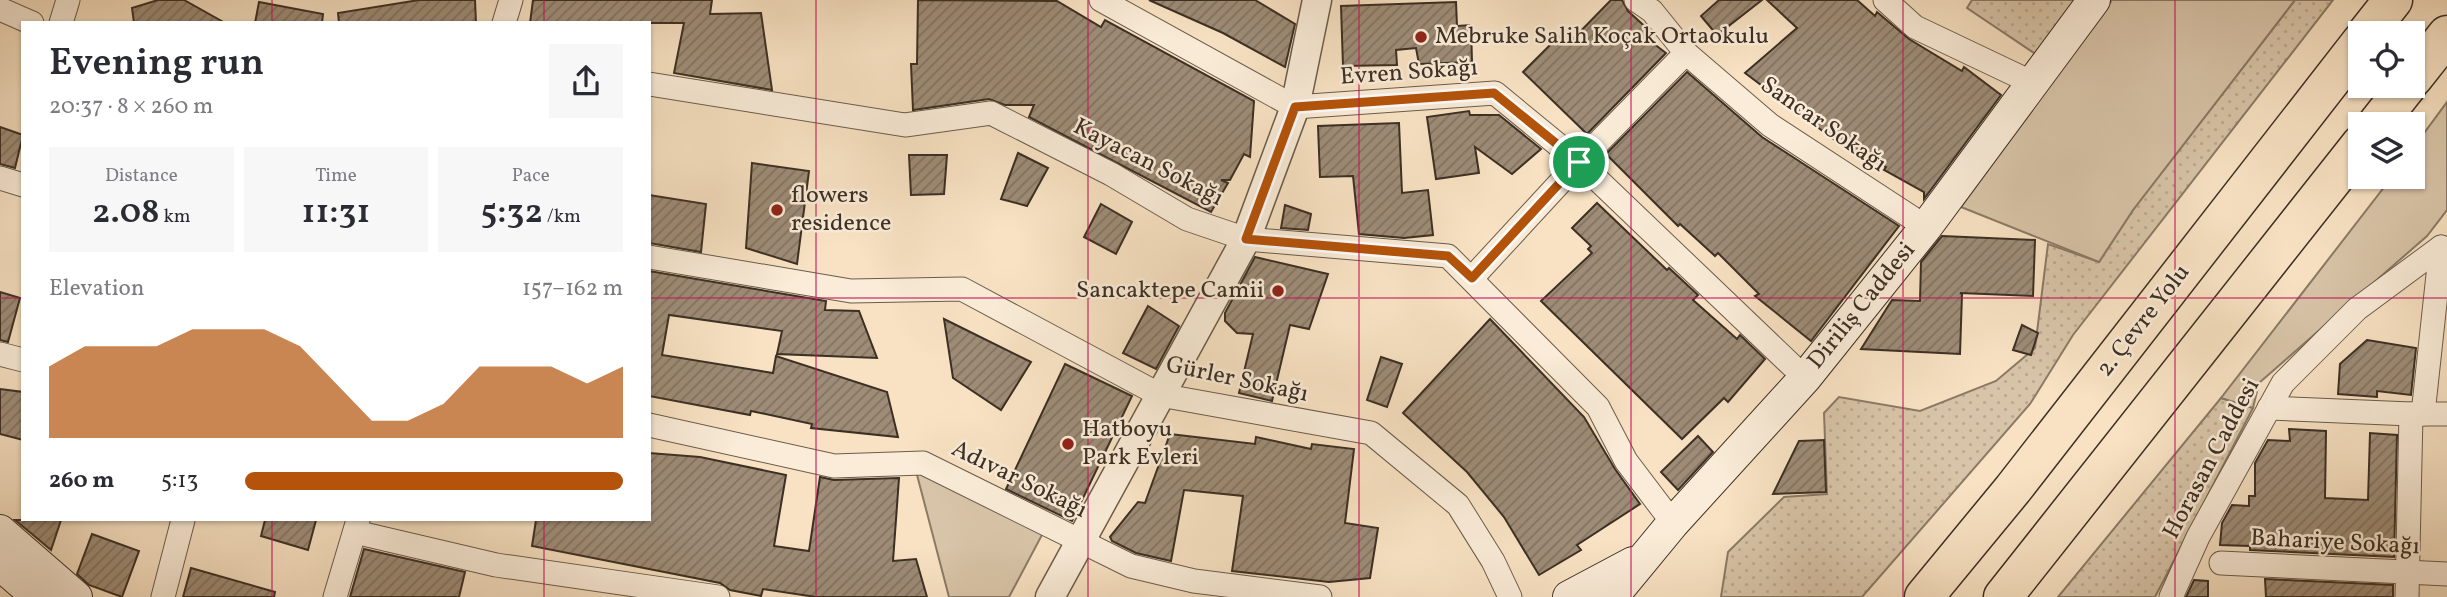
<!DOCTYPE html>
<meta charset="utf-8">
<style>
body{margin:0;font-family:Vollkorn,serif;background:#f7f7f7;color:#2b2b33;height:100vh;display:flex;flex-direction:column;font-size:26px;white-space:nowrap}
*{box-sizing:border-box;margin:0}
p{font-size:23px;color:#7c7c81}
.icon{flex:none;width:38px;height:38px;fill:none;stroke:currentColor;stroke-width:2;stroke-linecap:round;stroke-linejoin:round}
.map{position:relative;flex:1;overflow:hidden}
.sheet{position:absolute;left:21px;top:21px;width:630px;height:500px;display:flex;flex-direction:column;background:#fff;border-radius:0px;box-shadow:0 2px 5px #0004}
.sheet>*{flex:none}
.tools{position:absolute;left:2348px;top:21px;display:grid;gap:14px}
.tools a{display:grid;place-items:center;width:77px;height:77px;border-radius:0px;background:#fff;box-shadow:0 2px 5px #0004;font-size:35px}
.pin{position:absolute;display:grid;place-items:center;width:60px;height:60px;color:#fff;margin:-30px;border:4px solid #fff;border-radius:50%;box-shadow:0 2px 7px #0007}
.round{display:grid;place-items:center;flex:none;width:74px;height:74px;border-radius:0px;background:#f7f7f7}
.summary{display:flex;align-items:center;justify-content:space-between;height:119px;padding:0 28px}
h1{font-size:38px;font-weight:600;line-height:52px}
.metrics{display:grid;grid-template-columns:repeat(3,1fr);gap:10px;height:119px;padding:7px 28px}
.metrics div{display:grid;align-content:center;border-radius:0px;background:#f7f7f7;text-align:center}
.metrics b{font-size:35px;font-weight:600}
.metrics small{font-size:19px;font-weight:400}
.metrics p{font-size:19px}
.chart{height:196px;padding:14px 28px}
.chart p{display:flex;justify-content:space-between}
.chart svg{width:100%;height:126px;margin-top:7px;fill:#b45309;opacity:.7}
ul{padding:0 28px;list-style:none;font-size:23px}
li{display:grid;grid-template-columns:112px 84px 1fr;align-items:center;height:52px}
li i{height:18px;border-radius:9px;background:#b45309}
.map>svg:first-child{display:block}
</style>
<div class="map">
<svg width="2447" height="597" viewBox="0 0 2447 597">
<defs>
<pattern id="grass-dots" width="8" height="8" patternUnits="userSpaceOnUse" patternTransform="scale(1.75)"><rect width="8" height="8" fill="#d8c4a8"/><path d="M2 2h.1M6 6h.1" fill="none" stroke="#baa990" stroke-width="1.8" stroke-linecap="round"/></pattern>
<pattern id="building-hatch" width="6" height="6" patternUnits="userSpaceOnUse" patternTransform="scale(1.75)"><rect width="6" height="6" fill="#9e8c77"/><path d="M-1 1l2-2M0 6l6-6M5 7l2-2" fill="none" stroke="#827361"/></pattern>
</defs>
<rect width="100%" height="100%" fill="#f8e2c3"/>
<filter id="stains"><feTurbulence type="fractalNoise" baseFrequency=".00286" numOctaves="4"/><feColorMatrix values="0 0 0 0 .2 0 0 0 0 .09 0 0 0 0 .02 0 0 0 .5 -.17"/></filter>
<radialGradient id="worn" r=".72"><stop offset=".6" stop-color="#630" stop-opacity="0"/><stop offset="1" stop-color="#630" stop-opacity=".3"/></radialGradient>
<g fill="url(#grass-dots)" stroke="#8a7a66" stroke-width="2">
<polygon points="1972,0 2081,0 2040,57 1967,8"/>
<polygon points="2295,0 2333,0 2073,335 2030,404 1862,597 1721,597 1728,552 1784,497 1827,494 1824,413 1839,397 1920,411 1996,381 2035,348 2048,244 2099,262 2133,210"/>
<polygon points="2221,398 2253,408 2155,597 2058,597"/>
</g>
<g fill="#d8c4a8" stroke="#8a7a66" stroke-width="2">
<polygon points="2112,0 2295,0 2133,210 2099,262 1961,207"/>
<polygon points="2447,102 2447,210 2427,236 2259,383 2253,408 2221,398 2392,177 2413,177 2413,148"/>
<polygon points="916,471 1043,533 1009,597 949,597"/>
</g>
<g fill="url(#building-hatch)" stroke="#3c2f24" stroke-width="2">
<polygon points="158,0 184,0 225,23 134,23 132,8"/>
<polygon points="419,0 475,0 476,23 339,23 338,13"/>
<polygon points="533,0 712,0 710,14 761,13 772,90 674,73 684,23 530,23"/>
<polygon points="918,0 1057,1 1101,27 1105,20 1254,101 1250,157 1244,154 1230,180 1221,180 1228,183 1211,212 1029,117 1034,105 1005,105 989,99 913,110 911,64 917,64"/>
<polygon points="1149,0 1255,0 1295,24 1285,67 1223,33"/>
<polygon points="1611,0 1622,0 1628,11 1650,31 1645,37 1666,53 1587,134 1523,72 1559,36 1568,44"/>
<polygon points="1719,0 1762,0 1717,35 1701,16"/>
<polygon points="1767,0 1857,0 1875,16 1877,12 1909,39 1962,71 1964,67 2001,95 1924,199 1924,192 1884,170 1886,167 1836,141 1745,73 1797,28"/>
<polygon points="259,2 323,14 322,23 255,23"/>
<polygon points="1456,2 1457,26 1471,25 1472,62 1419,64 1416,48 1396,50 1397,65 1343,66 1341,6"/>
<polygon points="1687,72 1762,137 1899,226 1811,341 1755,296 1759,294 1718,253 1715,256 1680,224 1678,226 1606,154"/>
<polygon points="1469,111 1470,115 1499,115 1541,149 1512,174 1475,147 1479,173 1436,179 1427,117"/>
<polygon points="1399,123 1402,193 1428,190 1433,235 1404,238 1359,234 1353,176 1320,177 1318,126"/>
<polygon points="0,127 23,135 15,168 0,164"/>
<polygon points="1018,153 1048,168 1027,206 1001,199"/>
<polygon points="909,155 947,155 944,194 911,195"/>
<polygon points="752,163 809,171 797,264 746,248"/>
<polygon points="649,195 706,204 701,252 649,243"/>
<polygon points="1597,203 1667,270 1669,268 1698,295 1693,300 1737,339 1740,335 1765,359 1728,402 1724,398 1682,439 1541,301 1592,253 1588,249 1591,246 1572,228"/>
<polygon points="1101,204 1132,222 1116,254 1084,237"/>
<polygon points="1285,205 1311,214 1308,230 1281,228"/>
<polygon points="1942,236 2035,240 2033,296 1960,293 1962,294 1960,354 1861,349 1892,300 1920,301 1921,262"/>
<polygon points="1255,257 1328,274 1309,329 1290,325 1272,401 1239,393 1253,334 1237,333 1225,321 1225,313"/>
<polygon points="649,271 826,301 825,310 859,311 877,358 777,354 782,331 669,315 662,355 773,373 776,356 887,392 898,437 811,428 812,424 751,411 750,415 649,396"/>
<polygon points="0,292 20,298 8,342 0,340"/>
<polygon points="1148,306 1179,326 1156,369 1123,353"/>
<polygon points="944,319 1031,362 1001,410 953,378"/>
<polygon points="1490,319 1584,417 1615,469 1640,504 1577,545 1581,550 1539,575 1504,517 1467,472 1403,413"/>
<polygon points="2022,325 2038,333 2031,355 2013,350"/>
<polygon points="2367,340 2416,348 2411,395 2377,391 2377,397 2338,394 2340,364"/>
<polygon points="1381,357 1402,364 1387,407 1367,400"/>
<polygon points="1065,364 1132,396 1072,521 1006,489"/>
<polygon points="0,389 23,392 23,440 0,434"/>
<polygon points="2289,429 2326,431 2325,498 2368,500 2370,433 2397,435 2394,557 2250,550 2250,546 2220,545 2222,523 2232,505 2249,506 2249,496 2255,496 2255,463 2268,440 2290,441"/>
<polygon points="1170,434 1255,444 1256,437 1311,449 1312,444 1354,449 1345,523 1378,528 1370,578 1329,582 1232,571 1243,496 1184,490 1171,561 1136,553 1112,541 1110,537 1138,502 1145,503"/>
<polygon points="1698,436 1713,452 1678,490 1661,472"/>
<polygon points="1824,440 1826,492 1773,494 1799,441"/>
<polygon points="649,453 700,457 786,475 774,546 809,551 820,477 834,480 899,478 893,561 916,559 927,597 816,597 763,589 761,596 730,590 720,583 532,546 536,520 649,520"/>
<polygon points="15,520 61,520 51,550 32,534"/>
<polygon points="265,520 316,520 308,550 261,536"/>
<polygon points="92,534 139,551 122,597 89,585 77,574"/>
<polygon points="364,549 465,572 459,597 350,597"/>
<polygon points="191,568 275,592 274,597 183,597"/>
<polygon points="2265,579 2393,585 2393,597 2266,597"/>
<polygon points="2194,580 2208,581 2208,597 2186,597"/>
</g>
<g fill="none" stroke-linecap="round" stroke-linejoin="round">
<g stroke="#6b5c4c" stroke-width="25">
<g id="minor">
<polyline points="1101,0 1295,107 1495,93 1579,162 1805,378"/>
<polyline points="1636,0 1652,11 1686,53 1770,125 1926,227"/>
<polyline points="1885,0 1915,27 2035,84"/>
<polyline points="0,9 32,23"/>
<polyline points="61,23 68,0"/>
<polyline points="504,23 511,0"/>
<polyline points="649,84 905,125 991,113 1111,174 1187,219 1246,239 1448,256 1598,407 1626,461 1673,523"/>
<polyline points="0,178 23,185"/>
<polyline points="649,257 851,291 962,289 1160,395 1371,433 1458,505 1493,561 1510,597"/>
<polyline points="1472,278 1579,162 1686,53"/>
<polyline points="0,354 23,360"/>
<polyline points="2269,408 2411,414"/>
<polyline points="2423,414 2441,247"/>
<polyline points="649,425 834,466 923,463 1131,566 1194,581 1320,597"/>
<polyline points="355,532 496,565 718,597"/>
<polyline points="2221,563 2447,574"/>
<polyline points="163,597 183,520"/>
<polyline points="335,597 358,520"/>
<polyline points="2171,597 2198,537 2283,383 2357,309 2441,247"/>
<polyline points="2407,597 2411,414 2447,414"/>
</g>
</g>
<g stroke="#6b5c4c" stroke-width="31">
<polyline id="tertiary" points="1050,597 1246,239 1295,107 1317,0"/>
</g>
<g stroke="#3c2f24" stroke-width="34">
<g id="secondary">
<polyline points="0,531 76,597"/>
<polyline points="0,564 38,597"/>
<polyline points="1569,597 1633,563"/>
<polyline points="1612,597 1673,523 1805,378 1926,227 2094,0"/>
</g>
</g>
<g stroke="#3c2f24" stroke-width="41">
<g id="motorway">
<polyline points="2367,33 2393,0"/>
<polyline points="2413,78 2447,35"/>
<polyline points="2377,124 2407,86"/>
<polyline points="1924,597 2013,489 2361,42"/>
<polyline points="2003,597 2361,144"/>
</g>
</g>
<use href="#minor" stroke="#faecd8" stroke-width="23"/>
<use href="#tertiary" stroke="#faecd8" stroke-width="28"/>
<use href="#secondary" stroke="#faecd8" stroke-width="32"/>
<use href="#motorway" stroke="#f8e2c3" stroke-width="38"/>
</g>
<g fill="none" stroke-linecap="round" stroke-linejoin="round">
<g stroke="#fff" stroke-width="14">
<polygon id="route" points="1494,93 1579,162 1472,278 1448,256 1246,239 1295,107"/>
</g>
<use href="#route" stroke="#b45309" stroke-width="9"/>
</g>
<path fill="none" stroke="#c2185b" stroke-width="2" stroke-opacity="0.55" d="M272 0V23M544 0V23M816 0V597M1088 0V597M1359 0V597M1631 0V597M1903 0V597M2175 0V597M0 298H23M649 298H2447M272 520V597M544 520V597"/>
<g fill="#8f2418" stroke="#faecd8" stroke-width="2.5">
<circle cx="1421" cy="37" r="7"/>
<circle cx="777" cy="210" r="7"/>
<circle cx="1278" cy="291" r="7"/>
<circle cx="1068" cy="444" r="7"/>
</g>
<g text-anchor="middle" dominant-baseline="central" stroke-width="5" stroke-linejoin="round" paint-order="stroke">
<g font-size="24" fill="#3c2f24" stroke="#faecd8" text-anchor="start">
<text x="1435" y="37">Mebruke Salih Koçak Ortaokulu</text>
<text x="791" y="196">flowers<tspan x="791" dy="28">residence</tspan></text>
<text x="1264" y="291" text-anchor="end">Sancaktepe Camii</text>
<text x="1082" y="430">Hatboyu<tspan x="1082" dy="28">Park Evleri</tspan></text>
</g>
<g font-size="24" fill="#3c2f24" stroke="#faecd8">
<text transform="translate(1409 73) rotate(-4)">Evren Sokağı</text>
<text transform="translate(1823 125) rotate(35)">Sancar Sokağı</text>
<text transform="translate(1148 163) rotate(27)">Kayacan Sokağı</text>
<text transform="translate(1862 306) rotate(-51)">Diriliş Caddesi</text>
<text transform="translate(2144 321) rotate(-52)">2. Çevre Yolu</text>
<text transform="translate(1237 380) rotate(12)">Gürler Sokağı</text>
<text transform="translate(2212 459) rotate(-62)">Horasan Caddesi</text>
<text transform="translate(1019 480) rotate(26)">Adıvar Sokağı</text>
<text transform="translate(2335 543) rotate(3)">Bahariye Sokağı</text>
</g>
</g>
<rect width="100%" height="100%" filter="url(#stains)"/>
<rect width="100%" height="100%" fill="url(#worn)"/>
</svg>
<div class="tools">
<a><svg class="icon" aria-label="locate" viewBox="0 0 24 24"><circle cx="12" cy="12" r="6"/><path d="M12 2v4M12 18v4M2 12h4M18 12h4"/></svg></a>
<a><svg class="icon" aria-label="layers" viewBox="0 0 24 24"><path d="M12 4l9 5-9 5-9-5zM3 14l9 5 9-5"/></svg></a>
</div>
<div class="pin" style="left:1579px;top:162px;background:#1e9e55"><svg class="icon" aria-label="arrive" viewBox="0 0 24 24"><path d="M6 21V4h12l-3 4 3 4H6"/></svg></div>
<section class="sheet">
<div class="summary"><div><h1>Evening run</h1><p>20:37 · 8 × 260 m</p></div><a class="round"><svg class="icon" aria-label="share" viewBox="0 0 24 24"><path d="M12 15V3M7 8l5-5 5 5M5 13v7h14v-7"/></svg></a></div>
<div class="metrics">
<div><p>Distance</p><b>2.08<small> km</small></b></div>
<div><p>Time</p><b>11:31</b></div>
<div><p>Pace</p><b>5:32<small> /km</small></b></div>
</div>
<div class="chart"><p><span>Elevation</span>157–162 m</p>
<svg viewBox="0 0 160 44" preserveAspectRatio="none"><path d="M0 44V19L10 12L20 12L30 12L40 6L50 6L60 6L70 12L80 25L90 38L100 38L110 32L120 19L130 19L140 19L150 25L160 19V44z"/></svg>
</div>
<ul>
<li><b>260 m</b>5:13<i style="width:100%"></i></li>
</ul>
</section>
</div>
